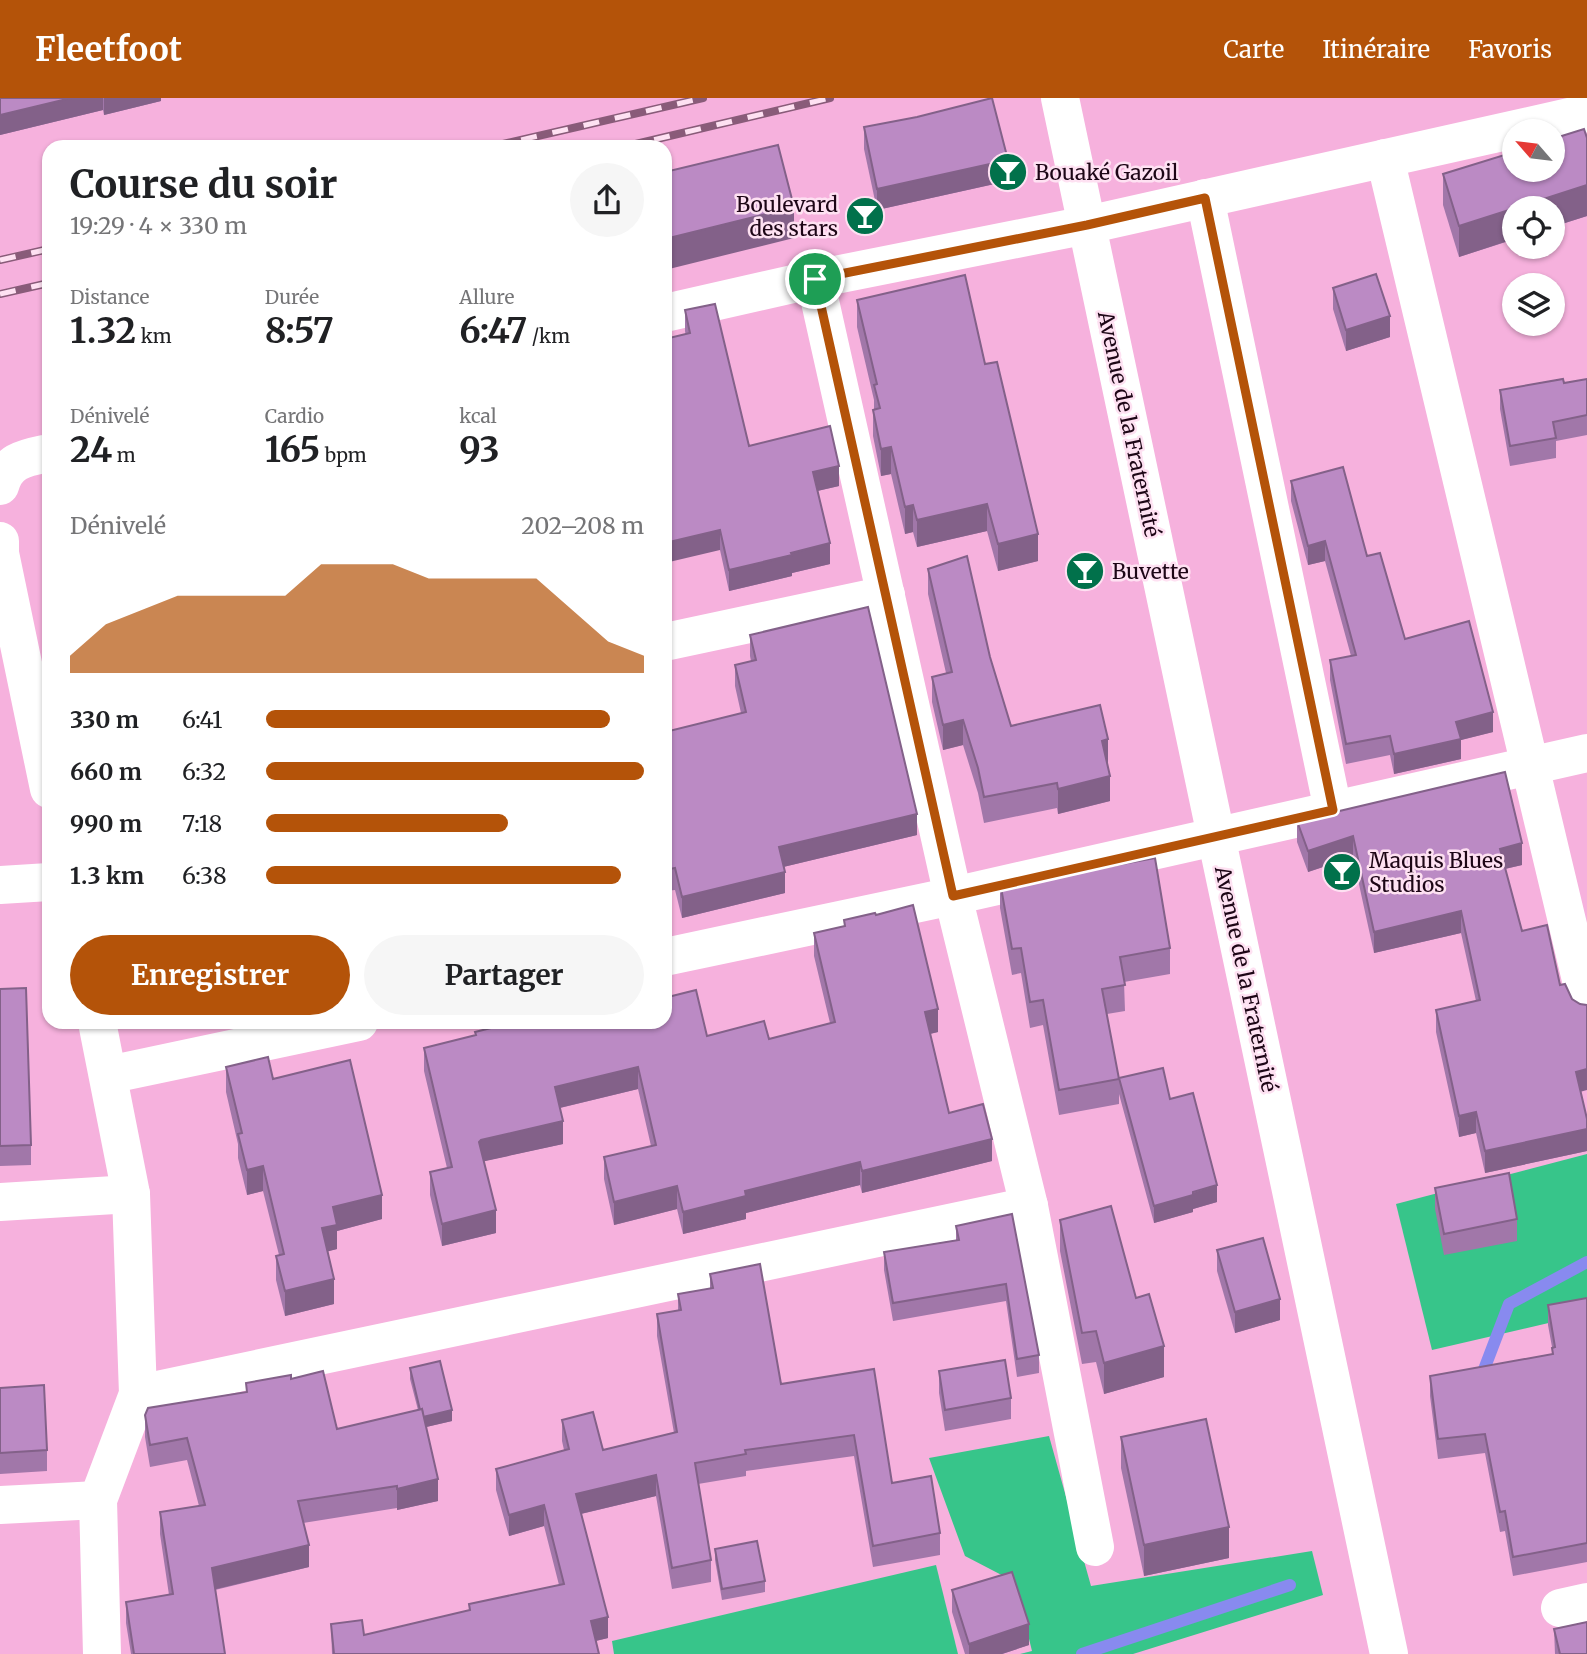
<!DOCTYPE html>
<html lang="fr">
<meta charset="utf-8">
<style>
body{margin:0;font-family:Merriweather,serif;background:#f6f6f6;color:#202124;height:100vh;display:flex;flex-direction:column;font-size:26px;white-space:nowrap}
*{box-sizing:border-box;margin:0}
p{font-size:23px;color:#757577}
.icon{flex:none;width:38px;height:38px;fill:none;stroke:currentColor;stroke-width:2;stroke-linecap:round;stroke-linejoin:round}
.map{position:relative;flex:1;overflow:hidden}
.side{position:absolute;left:42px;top:42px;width:630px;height:889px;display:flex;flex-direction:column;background:#fff;border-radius:21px;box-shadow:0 2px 5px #0004}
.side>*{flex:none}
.needle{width:46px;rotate:298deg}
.controls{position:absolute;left:1502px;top:21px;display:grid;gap:14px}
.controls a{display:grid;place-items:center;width:63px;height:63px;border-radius:50%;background:#fff;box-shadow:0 2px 5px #0004;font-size:35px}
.pin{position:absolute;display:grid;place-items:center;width:60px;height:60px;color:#fff;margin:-30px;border:4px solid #fff;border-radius:50%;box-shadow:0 2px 7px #0007}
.round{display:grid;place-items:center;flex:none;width:74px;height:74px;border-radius:37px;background:#f6f6f6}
.overview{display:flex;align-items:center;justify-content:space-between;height:119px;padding:0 28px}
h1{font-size:38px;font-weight:700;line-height:52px}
.figures{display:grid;grid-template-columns:repeat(3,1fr);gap:10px;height:119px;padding:7px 28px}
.figures div{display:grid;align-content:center}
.figures b{font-size:35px;font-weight:700}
.figures small{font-size:19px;font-weight:400}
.figures p{font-size:19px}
.chart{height:196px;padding:14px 28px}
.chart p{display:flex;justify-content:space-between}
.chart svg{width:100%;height:126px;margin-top:7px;fill:#b45309;opacity:.7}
.cta{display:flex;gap:14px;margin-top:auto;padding:14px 28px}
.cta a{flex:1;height:80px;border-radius:42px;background:#b45309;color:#fff;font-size:28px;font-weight:700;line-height:80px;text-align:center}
.cta a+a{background:#f6f6f6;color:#202124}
ul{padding:0 28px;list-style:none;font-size:23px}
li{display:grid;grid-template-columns:112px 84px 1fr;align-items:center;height:52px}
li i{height:18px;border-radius:9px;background:#b45309}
header{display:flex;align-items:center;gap:42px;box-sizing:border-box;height:98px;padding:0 35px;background:#b45309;color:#fff}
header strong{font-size:33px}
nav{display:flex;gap:38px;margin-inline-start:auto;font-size:24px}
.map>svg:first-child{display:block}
</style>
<header>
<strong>Fleetfoot</strong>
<nav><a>Carte</a><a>Itinéraire</a><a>Favoris</a></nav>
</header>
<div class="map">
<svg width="1587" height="1556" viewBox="0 0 1587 1556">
<rect width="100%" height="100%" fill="#f6b1dd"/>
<g fill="#37c58a">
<polygon points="1587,1056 1587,1216 1432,1252 1396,1106"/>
<polygon points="1049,1338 1091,1488 1312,1453 1323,1497 1133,1556 1020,1556 1032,1553 1015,1484 965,1458 929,1360"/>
<polygon points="936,1467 958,1556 614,1556 612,1543"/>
</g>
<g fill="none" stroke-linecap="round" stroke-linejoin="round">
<g stroke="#888aef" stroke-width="12">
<polyline points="1480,1282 1509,1206 1587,1164"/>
<polyline points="1082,1556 1290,1487"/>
</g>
<g stroke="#fff" stroke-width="38">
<polyline points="1385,60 1587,907"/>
<polyline points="1205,100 1333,712"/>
<polyline points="815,181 953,798 1029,1108 1095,1449"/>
<polyline points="665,215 815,181 1087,127 1587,15"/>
<path d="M0 388C7 362 25 360 49 355"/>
<polyline points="0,443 0,455 49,691"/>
<polyline points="665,544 886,497"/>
<polyline points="0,787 49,784"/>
<polyline points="665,859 953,798 1587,655"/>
<polyline points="97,924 131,1096 138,1296 98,1402 102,1556"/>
<polyline points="108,977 359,924"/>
<polyline points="0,1104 131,1096"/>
<polyline points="138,1296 1029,1108"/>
<polyline points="0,1407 98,1402"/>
<polyline points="1560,1510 1587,1504"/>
</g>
<polyline stroke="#fff" stroke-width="38" points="1060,0 1389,1556"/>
<g stroke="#895b79" stroke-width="8">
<g id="rail">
<polyline points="490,49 703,0"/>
<polyline points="623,49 830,0"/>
<polyline points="0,162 49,151"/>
<polyline points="0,196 49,185"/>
</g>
</g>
<use href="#rail" stroke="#fee1f2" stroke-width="5" stroke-dasharray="16" stroke-linecap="butt"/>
</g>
<g fill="#a177a9">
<polygon points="0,0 161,0 161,3 104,17 103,12 0,37"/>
<polygon points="864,29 1008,83 877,112 864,51"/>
<polygon points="1587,40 1587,118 1459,159 1443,107 1443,76"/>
<polygon points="1333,190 1390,239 1346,253 1333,211"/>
<polygon points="857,202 985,266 1038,463 998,473 987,433 917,449 913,434 905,436 891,376 881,378 873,338 873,312 874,311 874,302 857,229"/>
<polygon points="685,212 749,348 839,388 817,393 830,466 792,475 792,478 729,493 720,452 685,233"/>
<polygon points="1587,281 1587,337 1556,343 1556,360 1510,368 1500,311 1500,292 1564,285"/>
<polygon points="1291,383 1367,458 1405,541 1493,634 1461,642 1461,661 1394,676 1390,657 1346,666 1330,582 1330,562 1351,558 1325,463 1308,467 1291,403"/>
<polygon points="928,471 990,559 1011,628 1108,667 1107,667 1110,703 1058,716 1057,710 984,725 978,695 963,647 943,652 932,604 932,579 946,575 928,496"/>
<polygon points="750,537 917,737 783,769 785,795 682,820 675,792 665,793 665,634 741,615 735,588 735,567 751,563 750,558"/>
<polygon points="1297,723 1522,767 1505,771 1522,833 1581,994 1587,1021 1587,1053 1485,1075 1476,1035 1459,1039 1436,934 1436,912 1476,903 1461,835 1374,855 1353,759 1308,774 1297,744"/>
<polygon points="1100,770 1170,850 1170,876 1124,884 1125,913 1107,916 1119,981 1119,1006 1059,1017 1043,927 1030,930 1021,875 1012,877 1000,810 1000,784"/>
<polygon points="876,817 938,934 930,936 949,1015 992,1063 862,1095 860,1087 746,1115 746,1121 683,1136 677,1111 614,1127 604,1081 604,1059 651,1048 638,991 560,1010 563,1046 484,1063 496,1135 442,1148 430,1097 430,1074 447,1070 424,973 424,950 475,938 475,934 668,899 707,938 769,941 830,925 814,858 814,835 844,828 844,822"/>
<polygon points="0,891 31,1047 31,1067 0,1068"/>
<polygon points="226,969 273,981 382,1121 337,1133 337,1151 328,1153 334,1206 285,1218 276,1182 276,1158 279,1157 263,1093 247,1097 238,1060 238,1046 226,994"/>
<polygon points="1119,980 1217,1104 1193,1111 1193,1114 1154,1125 1119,996"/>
<polygon points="1435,1090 1517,1121 1517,1143 1444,1157 1435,1111"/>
<polygon points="1012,1116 1039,1257 1039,1275 1017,1279 1006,1203 893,1223 884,1172 884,1154 956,1142 956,1128"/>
<polygon points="1060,1122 1136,1200 1164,1279 1104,1296 1096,1264 1082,1266 1060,1153"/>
<polygon points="1217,1152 1280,1222 1235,1235 1217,1173"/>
<polygon points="710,1176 781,1286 874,1271 892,1385 940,1435 940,1457 873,1469 854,1358 746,1373 746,1378 698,1386 711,1462 711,1484 672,1491 656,1398 581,1416 608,1540 596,1543 599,1556 332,1556 331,1526 364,1537 469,1512 469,1506 559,1487 544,1428 509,1438 496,1392 496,1371 564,1352 562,1343 562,1322 603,1352 674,1335 657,1238 657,1216 678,1213 678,1196 710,1191"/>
<polygon points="1587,1200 1587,1464 1513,1478 1505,1433 1500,1434 1485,1355 1438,1361 1430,1298 1430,1278 1552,1256 1552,1249 1548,1227 1548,1207"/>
<polygon points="410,1270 452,1323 426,1329 438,1403 397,1412 397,1410 303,1425 309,1469 215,1492 225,1556 131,1556 126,1525 126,1504 169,1497 160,1436 160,1414 199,1408 187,1362 150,1369 145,1339 145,1317 246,1294 246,1285 291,1281 337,1331 418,1312 410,1281"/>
<polygon points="939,1273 1011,1300 1011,1321 945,1333 939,1295"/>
<polygon points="0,1290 47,1352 47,1373 0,1376"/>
<polygon points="1121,1339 1229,1460 1144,1478 1121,1370"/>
<polygon points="715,1451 765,1483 765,1494 722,1502 715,1462"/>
<polygon points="952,1492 1029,1547 1002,1556 965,1556 952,1514"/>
<polygon points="1554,1531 1587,1556 1555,1556"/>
</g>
<g fill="#836189">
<polygon points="71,0 103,0 103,12 0,37 0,17"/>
<polygon points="104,0 161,0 161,3 104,17"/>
<polygon points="1008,62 1008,83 877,112 877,91"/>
<polygon points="1587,87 1587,118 1552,129 1552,110 1514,110 1514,141 1459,159 1459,128"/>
<polygon points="794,109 794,140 665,172 665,141"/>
<polygon points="1390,218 1390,239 1346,253 1346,232"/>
<polygon points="891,349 891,376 881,378 881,351"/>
<polygon points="839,368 839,388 813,394 813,374"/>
<polygon points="987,406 987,433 917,449 917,422"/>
<polygon points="913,407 913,434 905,436 905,409"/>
<polygon points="720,432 720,452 665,465 665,445"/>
<polygon points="1038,436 1038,463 998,473 998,446"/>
<polygon points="1325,443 1325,463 1308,467 1308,448"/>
<polygon points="830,445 830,466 792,475 792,478 729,493 729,472"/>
<polygon points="1493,614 1493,634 1461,642 1461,661 1394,676 1394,656 1456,624"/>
<polygon points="963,622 963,647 943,652 943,627"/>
<polygon points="1108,641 1108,667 1102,668 1102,643"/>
<polygon points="1110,678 1110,703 1058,716 1058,691"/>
<polygon points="917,716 917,737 779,770 779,749"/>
<polygon points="1353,738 1353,759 1308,774 1308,753"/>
<polygon points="1522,745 1522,767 1500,772 1500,751"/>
<polygon points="785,774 785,795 682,820 682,799"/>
<polygon points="1461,813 1461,835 1374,855 1374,834"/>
<polygon points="938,911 938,934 925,937 925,914"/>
<polygon points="638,969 638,991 555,1011 555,989"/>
<polygon points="1587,971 1587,992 1576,995 1576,974"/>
<polygon points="1476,1014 1476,1035 1459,1039 1459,1018"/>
<polygon points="563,1023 563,1046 481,1064 479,1044 481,1042"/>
<polygon points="1587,1031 1587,1053 1485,1075 1485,1053"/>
<polygon points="992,1041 992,1063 862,1095 862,1073"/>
<polygon points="860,1064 860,1087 746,1115 746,1121 683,1136 683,1114 745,1093"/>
<polygon points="263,1068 263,1093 247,1097 247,1072"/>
<polygon points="1217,1087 1217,1104 1193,1111 1193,1114 1154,1125 1154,1108"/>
<polygon points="677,1088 677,1111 614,1127 614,1104"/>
<polygon points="382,1097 382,1121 337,1133 337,1151 322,1155 322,1130 333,1109"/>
<polygon points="496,1112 496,1135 442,1148 442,1126"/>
<polygon points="334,1181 334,1206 285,1218 285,1193"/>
<polygon points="1280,1201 1280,1222 1235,1235 1235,1214"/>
<polygon points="1164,1248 1164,1279 1104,1296 1104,1265"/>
<polygon points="452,1312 452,1323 422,1330 422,1319"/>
<polygon points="656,1377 656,1398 576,1417 576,1396"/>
<polygon points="438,1381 438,1403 397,1412 397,1391"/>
<polygon points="544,1407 544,1428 509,1438 509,1417"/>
<polygon points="1229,1429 1229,1460 1144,1478 1144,1447"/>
<polygon points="309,1447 309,1469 212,1492 212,1470"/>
<polygon points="608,1519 608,1540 591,1544 591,1523"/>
<polygon points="1029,1526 1029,1547 1002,1556 969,1556 969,1546"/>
</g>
<g fill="#bb8ac4" stroke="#836189" stroke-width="2">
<polygon points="0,0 71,0 0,17"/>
<polygon points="992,0 1008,62 877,91 864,29 917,19"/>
<polygon points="1584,31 1587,40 1587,87 1459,128 1443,76 1514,54 1514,72 1552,72 1552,41"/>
<polygon points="778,47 794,109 665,141 665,74"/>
<polygon points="1376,176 1390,218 1346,232 1333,190"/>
<polygon points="965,177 985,266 997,264 1038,436 998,446 987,406 917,422 913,407 905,409 891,349 881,351 873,312 880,310 874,287 877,286 857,202"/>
<polygon points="715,206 749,348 830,328 839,368 813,374 830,445 791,455 792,457 729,472 720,432 665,445 665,241 690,235 685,212"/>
<polygon points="1563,281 1564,285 1587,281 1587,317 1553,324 1556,340 1510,348 1500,292"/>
<polygon points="1343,369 1367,458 1380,455 1405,541 1469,523 1493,614 1456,624 1461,641 1394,656 1390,638 1346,646 1330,562 1356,557 1325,443 1308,448 1291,383"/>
<polygon points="967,458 990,559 1011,628 1100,607 1108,641 1102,643 1110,678 1058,691 1057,685 984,699 978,670 963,622 943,627 932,579 952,574 928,471"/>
<polygon points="868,509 917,716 779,749 785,774 682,799 675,770 665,772 665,634 746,614 735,567 756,562 750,537"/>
<polygon points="1505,674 1522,745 1500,751 1522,833 1547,827 1560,887 1565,886 1572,901 1580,906 1587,907 1587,971 1576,974 1587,1021 1587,1031 1485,1053 1476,1014 1459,1018 1436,912 1480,902 1461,813 1374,834 1353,738 1308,753 1297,723"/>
<polygon points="1155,760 1170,850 1120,859 1125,887 1102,891 1119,981 1059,992 1043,902 1030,904 1021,850 1012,851 1000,784 1099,762 1100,770"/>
<polygon points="913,807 938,911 925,914 949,1015 983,1006 992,1041 862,1073 860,1064 745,1093 746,1098 683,1114 677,1088 614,1104 604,1059 656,1047 638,969 555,989 563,1023 481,1042 479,1044 496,1112 442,1126 430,1074 452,1069 424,950 476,937 475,934 515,924 665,924 665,886 668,899 696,892 707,938 764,923 769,941 835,924 814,835 845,828 844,822 875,815 876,817"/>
<polygon points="26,890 31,1047 0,1048 0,891"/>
<polygon points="268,959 273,981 350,962 382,1097 333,1109 337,1127 322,1130 334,1181 285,1193 276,1158 284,1156 263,1068 247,1072 238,1036 242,1035 226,969"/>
<polygon points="1163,970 1170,1001 1193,995 1217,1087 1193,1094 1193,1097 1154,1108 1119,980"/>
<polygon points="1509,1075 1517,1121 1444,1136 1435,1090"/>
<polygon points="1111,1108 1136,1200 1149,1196 1164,1248 1104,1265 1096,1233 1082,1235 1060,1122"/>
<polygon points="1012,1116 1039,1257 1017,1261 1006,1186 893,1205 884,1154 959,1142 956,1128"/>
<polygon points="1263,1140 1280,1201 1235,1214 1217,1152"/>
<polygon points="760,1166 781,1286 874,1271 892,1385 931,1378 940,1435 873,1448 854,1337 745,1352 746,1356 695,1365 711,1462 672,1470 656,1377 576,1396 608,1519 591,1523 599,1556 334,1556 331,1526 362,1522 364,1537 470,1512 469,1506 564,1486 544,1407 509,1417 496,1371 569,1351 562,1322 593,1314 603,1352 677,1334 657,1216 681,1212 678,1196 713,1190 710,1176"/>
<polygon points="1587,1200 1587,1445 1513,1459 1505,1413 1500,1414 1485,1336 1438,1341 1430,1278 1553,1256 1552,1250 1555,1249 1548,1207"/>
<polygon points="1005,1262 1011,1300 945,1312 939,1273"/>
<polygon points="440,1263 452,1312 423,1319 422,1311 420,1312 410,1270"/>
<polygon points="323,1273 337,1331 422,1311 438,1381 397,1391 397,1388 298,1403 309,1447 212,1470 225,1556 134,1556 126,1504 173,1496 160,1414 205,1407 187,1340 150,1347 145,1317 148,1310 247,1294 246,1285 291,1277 291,1281"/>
<polygon points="44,1287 47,1352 0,1355 0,1290"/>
<polygon points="1206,1321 1229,1429 1144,1447 1121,1339"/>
<polygon points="757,1443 765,1483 722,1491 715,1451"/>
<polygon points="1012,1474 1029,1526 969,1546 952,1492"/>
<polygon points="1587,1524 1587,1556 1560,1556 1554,1531"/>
</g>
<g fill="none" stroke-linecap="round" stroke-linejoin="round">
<g stroke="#fff" stroke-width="14">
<polygon id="route" points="1205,100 1333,712 953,798 815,181 1087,127"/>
</g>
<use href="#route" stroke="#b45309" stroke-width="9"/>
</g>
<defs>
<g id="bar-disc" transform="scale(2.0125)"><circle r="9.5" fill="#01714b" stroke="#fee1f2"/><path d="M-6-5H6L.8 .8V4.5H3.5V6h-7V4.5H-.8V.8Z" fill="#fff"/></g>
</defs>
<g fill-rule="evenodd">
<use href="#bar-disc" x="1008" y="74"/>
<use href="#bar-disc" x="865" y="118"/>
<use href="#bar-disc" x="1085" y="473"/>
<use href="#bar-disc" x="1342" y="774"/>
</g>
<g text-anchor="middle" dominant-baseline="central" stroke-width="5" stroke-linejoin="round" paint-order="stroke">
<g font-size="21" fill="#1d0616" stroke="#fee1f2" text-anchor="start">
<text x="1035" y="74">Bouaké Gazoil</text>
<text x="838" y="106" text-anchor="end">Boulevard<tspan x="838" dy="24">des stars</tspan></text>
<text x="1112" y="473">Buvette</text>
<text x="1369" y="762">Maquis Blues<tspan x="1369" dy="24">Studios</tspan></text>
</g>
<g font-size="21" fill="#1d0616" stroke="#fee1f2">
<text transform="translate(1129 326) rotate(78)">Avenue de la Fraternité</text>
<text transform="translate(1246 881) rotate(78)">Avenue de la Fraternité</text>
</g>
</g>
</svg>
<div class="controls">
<a><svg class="needle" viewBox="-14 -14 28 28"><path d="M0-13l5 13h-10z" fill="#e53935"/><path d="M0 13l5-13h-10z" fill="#757577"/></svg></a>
<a><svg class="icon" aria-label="locate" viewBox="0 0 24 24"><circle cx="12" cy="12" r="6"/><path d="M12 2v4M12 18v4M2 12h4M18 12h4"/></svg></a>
<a><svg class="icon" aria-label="layers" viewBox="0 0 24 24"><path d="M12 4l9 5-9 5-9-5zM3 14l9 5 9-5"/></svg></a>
</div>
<div class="pin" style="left:815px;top:181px;background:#1e9e55"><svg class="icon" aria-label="arrive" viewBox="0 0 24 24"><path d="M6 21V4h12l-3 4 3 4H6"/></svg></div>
<section class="side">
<div class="overview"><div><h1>Course du soir</h1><p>19:29 · 4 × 330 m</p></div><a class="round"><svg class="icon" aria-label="share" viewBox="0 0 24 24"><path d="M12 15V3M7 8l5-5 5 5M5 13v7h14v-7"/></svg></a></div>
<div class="figures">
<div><p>Distance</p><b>1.32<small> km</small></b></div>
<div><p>Durée</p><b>8:57</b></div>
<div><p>Allure</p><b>6:47<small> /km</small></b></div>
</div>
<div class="figures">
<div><p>Dénivelé</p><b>24<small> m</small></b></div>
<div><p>Cardio</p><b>165<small> bpm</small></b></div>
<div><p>kcal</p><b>93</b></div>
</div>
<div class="chart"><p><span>Dénivelé</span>202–208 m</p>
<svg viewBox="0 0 160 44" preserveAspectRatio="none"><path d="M0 44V38L10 27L20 22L30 17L40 17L50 17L60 17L70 6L80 6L90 6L100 11L110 11L120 11L130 11L140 22L150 33L160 38V44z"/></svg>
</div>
<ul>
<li><b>330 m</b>6:41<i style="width:91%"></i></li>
<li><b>660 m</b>6:32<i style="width:100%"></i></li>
<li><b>990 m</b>7:18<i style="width:64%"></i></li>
<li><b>1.3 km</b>6:38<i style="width:94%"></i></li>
</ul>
<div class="cta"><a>Enregistrer</a><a>Partager</a></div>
</section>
</div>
